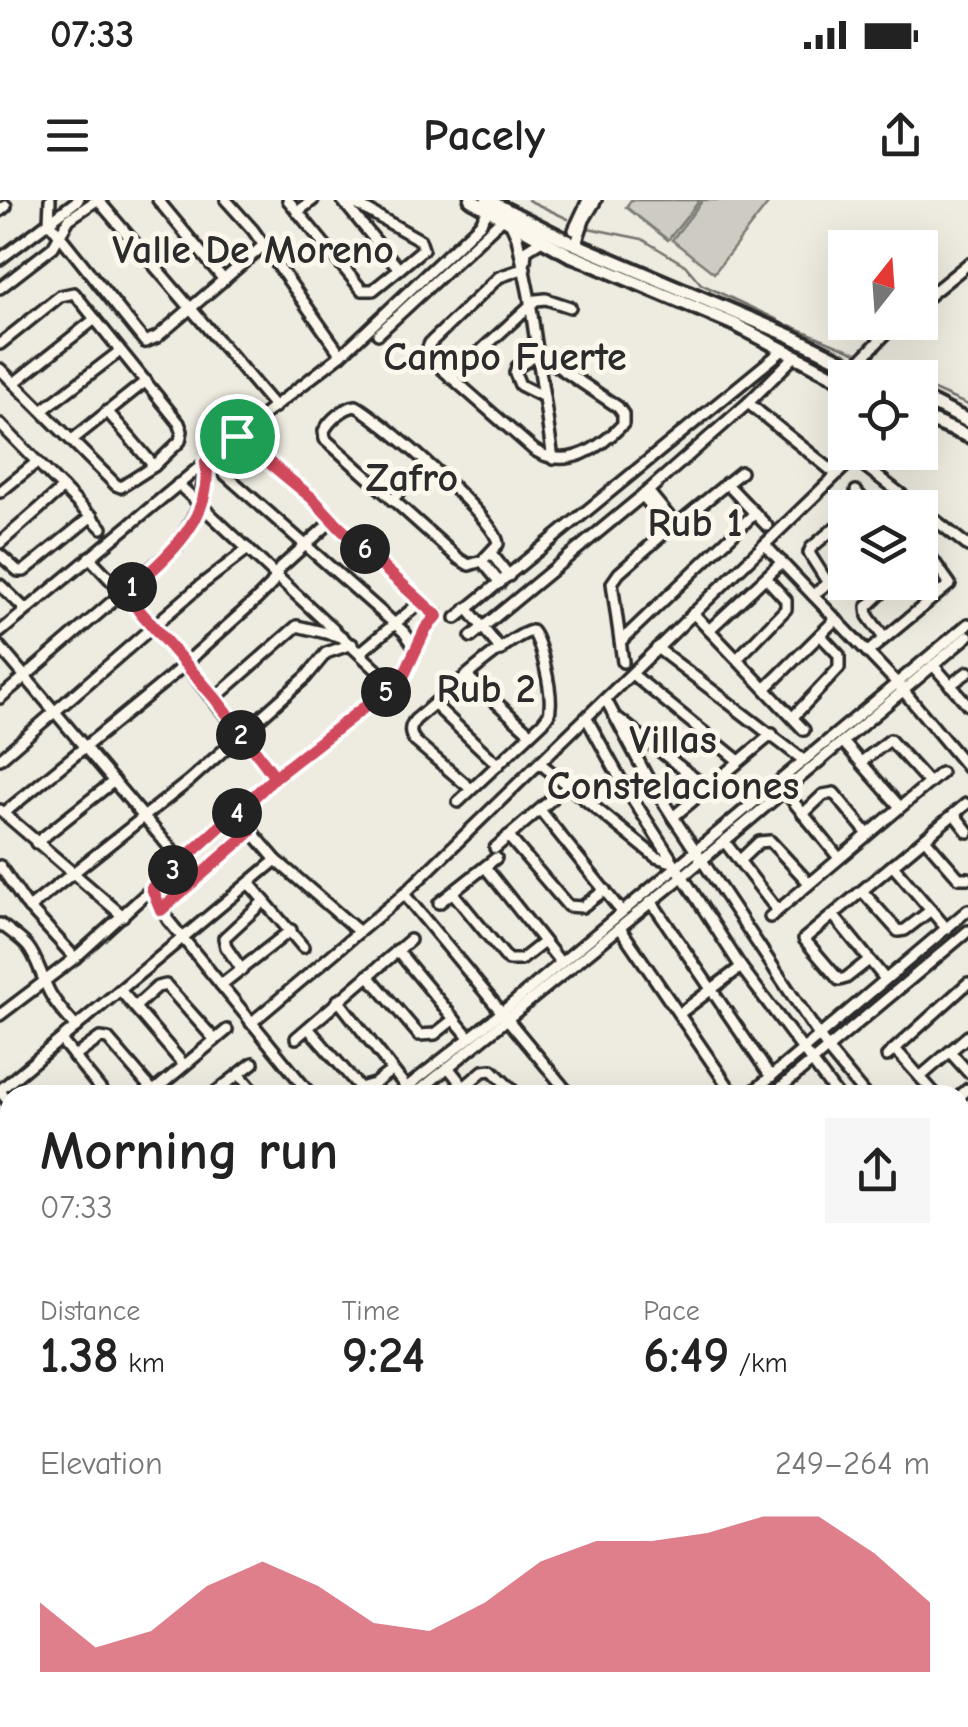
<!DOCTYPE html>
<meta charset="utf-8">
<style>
body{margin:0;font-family:"Comic Neue",sans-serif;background:#f6f6f6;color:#222;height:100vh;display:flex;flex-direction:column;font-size:38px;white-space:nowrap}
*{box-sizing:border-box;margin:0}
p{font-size:32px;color:#767676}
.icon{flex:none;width:55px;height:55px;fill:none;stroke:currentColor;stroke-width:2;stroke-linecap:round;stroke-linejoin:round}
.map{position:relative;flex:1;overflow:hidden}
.drawer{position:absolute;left:0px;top:885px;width:970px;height:642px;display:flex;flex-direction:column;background:#fff;border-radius:30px 30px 0 0;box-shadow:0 10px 40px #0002}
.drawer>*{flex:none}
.needle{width:65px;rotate:17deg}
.tools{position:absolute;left:828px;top:30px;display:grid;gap:20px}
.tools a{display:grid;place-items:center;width:110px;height:110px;border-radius:0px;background:#fff;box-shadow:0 10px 40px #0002;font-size:50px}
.pin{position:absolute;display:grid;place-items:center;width:85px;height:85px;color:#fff;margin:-42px;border:5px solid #fff;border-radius:50%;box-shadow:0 2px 10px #0007}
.km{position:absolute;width:50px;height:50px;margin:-25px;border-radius:50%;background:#222;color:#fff;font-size:28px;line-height:50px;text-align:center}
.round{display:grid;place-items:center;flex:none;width:105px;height:105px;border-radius:0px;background:#f6f6f6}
.overview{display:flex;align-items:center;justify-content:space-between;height:170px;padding:0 40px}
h1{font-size:55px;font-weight:700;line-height:75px}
.figures{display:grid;grid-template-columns:repeat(3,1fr);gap:15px;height:170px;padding:10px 40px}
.figures div{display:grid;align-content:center}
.figures b{font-size:50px;font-weight:700}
.figures small{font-size:28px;font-weight:400}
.figures p{font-size:28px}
.chart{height:280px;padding:20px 40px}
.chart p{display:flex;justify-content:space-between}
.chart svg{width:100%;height:180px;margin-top:10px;fill:#d1495b;opacity:.7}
.status{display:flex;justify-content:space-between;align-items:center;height:70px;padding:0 50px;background:#fff;direction:ltr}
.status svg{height:28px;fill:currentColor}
header{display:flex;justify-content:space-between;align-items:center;height:130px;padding:0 40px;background:#fff;font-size:45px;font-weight:700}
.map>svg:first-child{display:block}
</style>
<div class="status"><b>07:33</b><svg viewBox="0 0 49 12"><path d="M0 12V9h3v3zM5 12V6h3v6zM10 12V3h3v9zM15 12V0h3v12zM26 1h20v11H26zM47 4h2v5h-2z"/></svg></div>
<header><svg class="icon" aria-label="menu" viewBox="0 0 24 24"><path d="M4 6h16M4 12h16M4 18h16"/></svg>Pacely<svg class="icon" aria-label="share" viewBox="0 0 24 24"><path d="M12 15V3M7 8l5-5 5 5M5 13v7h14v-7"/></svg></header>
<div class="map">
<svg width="968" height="1527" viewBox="0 0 968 1527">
<rect width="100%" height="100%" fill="#eeebe0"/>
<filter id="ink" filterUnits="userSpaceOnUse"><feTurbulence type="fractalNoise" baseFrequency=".01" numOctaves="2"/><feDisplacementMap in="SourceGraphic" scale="20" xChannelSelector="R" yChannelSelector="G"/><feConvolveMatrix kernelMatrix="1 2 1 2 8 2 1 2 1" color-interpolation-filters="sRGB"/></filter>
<g filter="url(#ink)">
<g fill="#cecbc2" stroke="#7c7b76" stroke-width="2.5">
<polygon points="631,0 700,0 668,40 626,7"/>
<polygon points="703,0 771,0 714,73 672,40"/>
</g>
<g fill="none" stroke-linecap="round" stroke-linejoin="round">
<g stroke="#74726e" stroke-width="2.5">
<polyline points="528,0 568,19"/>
<polyline points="588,28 642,39 685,65 701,84 778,120"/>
<polyline points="789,125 859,154"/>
<polyline points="870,161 905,178"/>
<polyline points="920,184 968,205"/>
</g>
<g stroke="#2b2b2b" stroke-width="16">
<g id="minor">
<polyline points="50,0 49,22 145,142 157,137 264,45"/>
<polyline points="98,0 275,207"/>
<polyline points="158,0 224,80"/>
<polyline points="226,0 253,30 341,155"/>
<polyline points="288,0 362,90 373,90 399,69"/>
<polyline points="342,0 399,69 423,49 420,40 349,0"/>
<polyline points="0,11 6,6"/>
<polyline points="297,12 313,0"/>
<polyline points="511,24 517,37 529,95 553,259"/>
<polyline points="574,30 588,0"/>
<polyline points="576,44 584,20 596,0"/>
<polyline points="0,59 78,0"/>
<polyline points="525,62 526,50 542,40"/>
<path d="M525 68 499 77 430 143 425 154 534 250C567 271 600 248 623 224V214L618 207 539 154 517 167 515 173 520 185 544 197"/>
<polyline points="0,88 53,47 69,19 97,0"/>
<polyline points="920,103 968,64"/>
<polyline points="378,134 502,19"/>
<polyline points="0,144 60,96 74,93 179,223 182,231 180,241 154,266 121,287 116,285 0,169"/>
<polyline points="854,167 897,122"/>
<polyline points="451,178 536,100 546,99 570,107"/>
<polyline points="14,183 95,119"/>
<polyline points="748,203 836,274"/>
<path d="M356 206C381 220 498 320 498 344L482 361 469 365 459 359 325 239 324 231C329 221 344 207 356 206Z"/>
<polyline points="43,210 120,151"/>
<polyline points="107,211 154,266"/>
<polyline points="0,224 102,328"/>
<polyline points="72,240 146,181"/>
<polyline points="854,258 919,308"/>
<polyline points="209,260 404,432 416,448"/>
<polyline points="726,283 767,326"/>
<polyline points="178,284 393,485"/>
<polyline points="648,291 676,325 741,272"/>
<polyline points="856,291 870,308"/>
<polyline points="0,292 37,262"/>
<polyline points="392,300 426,264"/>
<polyline points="920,308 968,346"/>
<polyline points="0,343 63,288"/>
<polyline points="765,345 896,482 968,568"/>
<polyline points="491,353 509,376"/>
<polyline points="0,355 18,371 24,371 92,316"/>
<polyline points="89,357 154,426 275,577"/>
<polyline points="482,361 500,383"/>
<polyline points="828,383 809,353 811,348 845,319"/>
<polyline points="0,385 26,410"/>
<polyline points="813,395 845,370"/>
<polyline points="467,408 501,450"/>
<polyline points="693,413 804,530"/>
<polyline points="456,418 783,150"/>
<polyline points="709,430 782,362"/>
<polyline points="0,432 253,223 341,155 480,24 488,10"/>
<polyline points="471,437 648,291 748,203 794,157"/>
<polyline points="884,438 868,416 867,407 893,382"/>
<polyline points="621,441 755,313"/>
<polyline points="0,447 182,662"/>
<polyline points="657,448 802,559"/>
<polyline points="361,452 422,401"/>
<polyline points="868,452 950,384 920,342"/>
<polyline points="738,458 786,409 786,400 766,378"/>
<polyline points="623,462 612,383 619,373 670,328 642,295"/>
<polyline points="933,465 968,505"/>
<polyline points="632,474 739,561"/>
<polyline points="468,477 530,533"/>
<polyline points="950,485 968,472"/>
<polyline points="766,488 836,419"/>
<polyline points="0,498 178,345 200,305 206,262"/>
<polyline points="215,498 297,426 343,437"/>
<polyline points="606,500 646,575 673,617 832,855 865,895"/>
<polyline points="434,504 498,565"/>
<polyline points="793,517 839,468 839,455 820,435"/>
<polyline points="587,519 623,584 741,767 837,895"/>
<polyline points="619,519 707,588"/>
<polyline points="843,542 900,607"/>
<polyline points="0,559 201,385 248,349"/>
<polyline points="861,562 890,540 929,583"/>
<polyline points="541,564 656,657 672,662"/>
<polyline points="784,590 839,658"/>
<path d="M458 602 543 522C547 516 550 515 550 507 552 491 541 441 532 431 509 435 438 501 415 520 409 527 409 535 416 542L471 589"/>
<polyline points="0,610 123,716"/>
<polyline points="540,610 621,711"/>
<polyline points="4,613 168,479 256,400 271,385 280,368 332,321"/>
<polyline points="236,613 276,660 358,731"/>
<polyline points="803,614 823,595 834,593 867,633"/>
<polyline points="954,614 968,632"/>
<polyline points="673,617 772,534"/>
<polyline points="508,636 568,706 582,707 605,690"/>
<polyline points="925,639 959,678 968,678"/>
<polyline points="724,641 777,710"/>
<polyline points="36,643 114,581"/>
<polyline points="495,648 552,599"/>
<polyline points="739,661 759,642 770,641 809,683"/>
<polyline points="0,666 25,703 75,758"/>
<polyline points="893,666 947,729"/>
<polyline points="485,667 561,763"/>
<polyline points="249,683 303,747"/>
<polyline points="152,688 168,720 311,895"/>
<polyline points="862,691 898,731 905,730 931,710"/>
<polyline points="453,693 508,760 521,760 544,742"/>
<polyline points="404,694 570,895"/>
<polyline points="651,701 771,877"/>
<polyline points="439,703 496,658"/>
<polyline points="29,708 189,581 306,477 326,453 352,444"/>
<polyline points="161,709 250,632"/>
<polyline points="833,715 885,779"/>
<polyline points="770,717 941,573"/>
<path d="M0 724C36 749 31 750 47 787 53 802 66 815 76 827"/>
<polyline points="620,728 734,895"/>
<polyline points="397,750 469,837"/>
<polyline points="869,760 846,778 839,780 804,739 966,604"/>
<polyline points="242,770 226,747 224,738 264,701"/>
<polyline points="368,775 419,835 435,834 454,819"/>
<polyline points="221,785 291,730"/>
<polyline points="120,790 184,865"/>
<polyline points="338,800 406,887"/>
<polyline points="135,807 157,787 166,785 215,840"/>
<polyline points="679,814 741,767"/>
<polyline points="0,815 75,758 275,577 403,477 426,427 437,415 340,329 312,297 237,236"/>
<polyline points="251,823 404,694 860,252"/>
<polyline points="308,828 360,888 374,884 392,870"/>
<polyline points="296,838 410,740"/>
<polyline points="61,840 105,895"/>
<polyline points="895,849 936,895"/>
<polyline points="950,852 968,872"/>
<polyline points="887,856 968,783"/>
<polyline points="74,857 100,838 108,839 153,891"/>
<polyline points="448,867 470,895"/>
<polyline points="239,874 257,895"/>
<polyline points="920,877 968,836"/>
<polyline points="464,887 483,871 492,870 517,895"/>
<polyline points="0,890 276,660"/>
<polyline points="0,891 10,904"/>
<polyline points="33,895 47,891 53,895"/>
<polyline points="149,895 227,830"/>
<polyline points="212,895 253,863"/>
<polyline points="397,895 501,813 968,424"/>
<polyline points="414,895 683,676 968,436"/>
<polyline points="749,895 968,710"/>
<polyline points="772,895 968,731"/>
<polyline points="960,896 968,889"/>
<polyline points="960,922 968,931"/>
<polyline points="0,954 10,966"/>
<polyline points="0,973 10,985"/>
<polyline points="960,1006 968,1016"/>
<polyline points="0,1018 10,1010"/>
<polyline points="960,1041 968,1051"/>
<polyline points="0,1074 10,1066"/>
<polyline points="0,1097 10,1109"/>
<polyline points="960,1120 968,1114"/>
<polyline points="0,1160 10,1173"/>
<polyline points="960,1188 968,1178"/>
<polyline points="0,1203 10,1196"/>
<polyline points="0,1229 10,1221"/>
<polyline points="0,1243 10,1235"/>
<polyline points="960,1259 968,1249"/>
<polyline points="0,1279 10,1291"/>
<polyline points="960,1323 968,1313"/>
<polyline points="0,1358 10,1349"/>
<polyline points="960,1376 968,1381"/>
<polyline points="10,1401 0,1409 10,1420"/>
<polyline points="960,1420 968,1410"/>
<polyline points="960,1490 968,1481"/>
<polyline points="0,1496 10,1508"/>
<polyline points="960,1512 968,1517"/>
<polyline points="94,1518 102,1527"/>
<polyline points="143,1518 151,1527"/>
<polyline points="197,1518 205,1527"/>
<polyline points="249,1518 257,1527"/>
<polyline points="298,1518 305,1527"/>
<polyline points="350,1518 358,1527"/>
<polyline points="399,1518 407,1527"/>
<polyline points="455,1518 462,1527"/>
<polyline points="522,1518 529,1527"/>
<polyline points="570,1518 578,1527"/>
<polyline points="730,1518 733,1527"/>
<polyline points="770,1518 773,1527"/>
<polyline points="813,1518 816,1527"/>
<polyline points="855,1518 858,1527"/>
<polyline points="897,1525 909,1527"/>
<polyline points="0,1526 10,1518"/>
<polyline points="27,1527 39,1518"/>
<polyline points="159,1527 168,1520"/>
<polyline points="219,1527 230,1518"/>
<polyline points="377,1527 389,1518"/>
<polyline points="412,1527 423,1518"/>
<polyline points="472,1527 484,1518"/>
<polyline points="633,1527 645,1518"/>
<polyline points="697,1527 709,1518"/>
<polyline points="871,1527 879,1518"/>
</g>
</g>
<g stroke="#2b2b2b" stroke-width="19">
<g id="major">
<polyline points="471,0 568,54 736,125 845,182"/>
<polyline points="487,0 570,42 791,136 877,178"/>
<polyline points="920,197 968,221"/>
<polyline points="920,216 968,236"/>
</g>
</g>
<use href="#minor" stroke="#fbf7ec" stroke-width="9"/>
<use href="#major" stroke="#fbf7ec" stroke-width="11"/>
</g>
</g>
<g fill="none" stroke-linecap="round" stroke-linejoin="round" filter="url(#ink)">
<g stroke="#fff" stroke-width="20">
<path id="route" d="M237 236 206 262C214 320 164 360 125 394L215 498 275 577 152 688 161 710 250 632 236 614 275 577 403 477 426 428 437 416 340 328 312 298 237 236"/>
</g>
<use href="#route" stroke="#d1495b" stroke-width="12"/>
</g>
<g text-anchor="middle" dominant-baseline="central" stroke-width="10" stroke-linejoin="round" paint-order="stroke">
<g font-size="40" font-weight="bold" fill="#2b2b2b" stroke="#fbf7ec">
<text x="253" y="50">Valle De Moreno</text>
<text x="505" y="157">Campo Fuerte</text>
<text x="412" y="278">Zafro</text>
<text x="695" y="323">Rub 1</text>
<text x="486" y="489">Rub 2</text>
<text x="673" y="540">Villas<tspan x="673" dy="46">Constelaciones</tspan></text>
</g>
</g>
</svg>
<div class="tools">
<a><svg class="needle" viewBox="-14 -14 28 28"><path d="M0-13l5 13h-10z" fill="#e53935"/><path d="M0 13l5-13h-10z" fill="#767676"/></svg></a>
<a><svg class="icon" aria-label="locate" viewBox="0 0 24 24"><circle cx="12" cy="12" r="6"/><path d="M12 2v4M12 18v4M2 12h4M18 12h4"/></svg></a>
<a><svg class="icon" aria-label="layers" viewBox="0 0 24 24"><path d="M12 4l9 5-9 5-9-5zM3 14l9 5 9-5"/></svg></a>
</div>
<div class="pin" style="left:237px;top:236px;background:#1e9e55"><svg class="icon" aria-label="arrive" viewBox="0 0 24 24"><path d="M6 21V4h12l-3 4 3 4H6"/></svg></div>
<b class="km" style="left:132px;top:387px">1</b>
<b class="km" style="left:241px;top:535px">2</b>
<b class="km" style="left:173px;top:670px">3</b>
<b class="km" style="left:237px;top:613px">4</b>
<b class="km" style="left:386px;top:492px">5</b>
<b class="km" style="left:365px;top:349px">6</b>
<section class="drawer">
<div class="overview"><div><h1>Morning run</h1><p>07:33</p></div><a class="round"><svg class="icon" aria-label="share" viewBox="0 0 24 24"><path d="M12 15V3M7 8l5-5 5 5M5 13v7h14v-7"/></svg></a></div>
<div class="figures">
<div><p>Distance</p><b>1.38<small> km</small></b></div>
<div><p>Time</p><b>9:24</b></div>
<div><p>Pace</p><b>6:49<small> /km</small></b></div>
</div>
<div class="chart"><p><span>Elevation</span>249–264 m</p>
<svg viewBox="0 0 160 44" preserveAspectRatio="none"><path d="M0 44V27L10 38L20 34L30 23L40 17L50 23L60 32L70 34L80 27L90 17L100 12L110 12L120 10L130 6L140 6L150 15L160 27V44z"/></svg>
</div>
</section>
</div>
